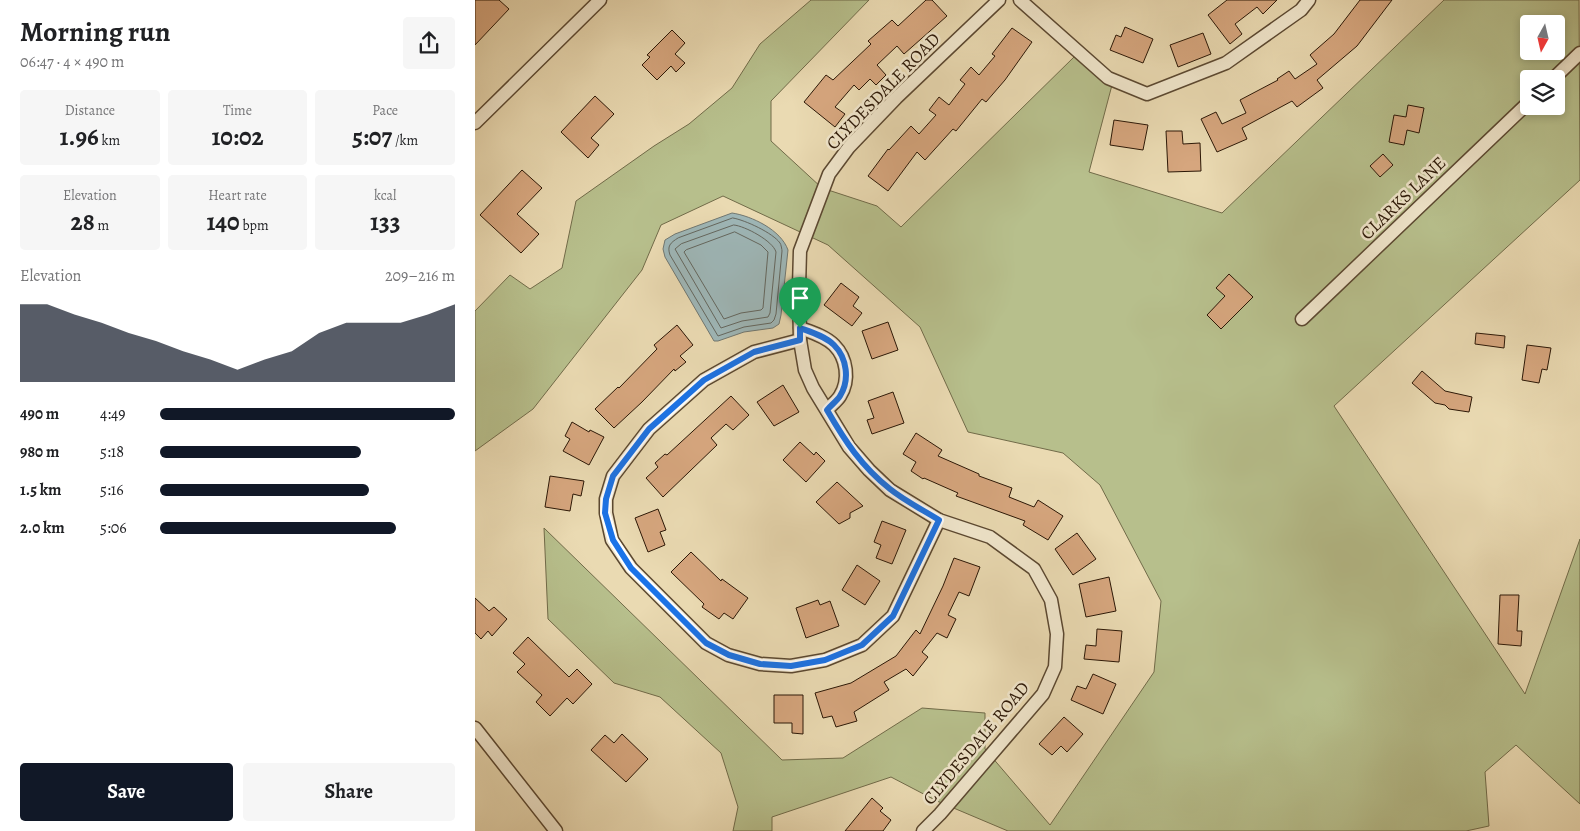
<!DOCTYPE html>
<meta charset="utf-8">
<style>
body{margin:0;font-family:Alegreya,serif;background:#f6f6f6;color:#202124;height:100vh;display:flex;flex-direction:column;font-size:19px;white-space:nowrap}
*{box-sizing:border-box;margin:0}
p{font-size:16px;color:#757577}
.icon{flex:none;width:28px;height:28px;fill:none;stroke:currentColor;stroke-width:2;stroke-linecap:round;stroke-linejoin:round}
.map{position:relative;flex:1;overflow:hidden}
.drawer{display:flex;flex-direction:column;background:#fff;width:475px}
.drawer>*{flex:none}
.needle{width:32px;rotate:188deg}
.controls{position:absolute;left:1045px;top:15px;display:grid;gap:10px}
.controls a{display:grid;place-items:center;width:45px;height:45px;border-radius:5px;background:#fff;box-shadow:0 2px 8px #0003;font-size:25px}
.pin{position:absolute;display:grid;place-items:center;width:42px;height:42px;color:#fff;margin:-51px -21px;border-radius:50% 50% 50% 0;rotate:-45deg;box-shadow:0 0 5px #0007}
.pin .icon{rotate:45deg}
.round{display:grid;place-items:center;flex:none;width:52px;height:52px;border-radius:5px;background:#f6f6f6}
.summary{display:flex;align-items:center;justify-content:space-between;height:85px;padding:0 20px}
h1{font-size:28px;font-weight:600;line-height:38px}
.metrics{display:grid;grid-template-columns:repeat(3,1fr);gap:8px;height:85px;padding:5px 20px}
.metrics div{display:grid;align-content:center;border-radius:5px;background:#f6f6f6;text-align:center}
.metrics b{font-size:25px;font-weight:600}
.metrics small{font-size:14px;font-weight:400}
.metrics p{font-size:14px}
.chart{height:140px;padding:10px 20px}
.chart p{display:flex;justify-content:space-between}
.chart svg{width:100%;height:90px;margin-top:5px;fill:#111827;opacity:.7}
.button{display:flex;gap:10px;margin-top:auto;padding:10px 20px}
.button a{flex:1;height:58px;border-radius:5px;background:#111827;color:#fff;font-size:20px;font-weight:600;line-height:58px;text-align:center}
.button a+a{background:#f6f6f6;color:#202124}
ul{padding:0 20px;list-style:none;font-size:16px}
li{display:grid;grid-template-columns:80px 60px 1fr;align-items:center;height:38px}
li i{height:12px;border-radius:6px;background:#111827}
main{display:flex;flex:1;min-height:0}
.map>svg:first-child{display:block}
</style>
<main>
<section class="drawer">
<div class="summary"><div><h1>Morning run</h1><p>06:47 · 4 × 490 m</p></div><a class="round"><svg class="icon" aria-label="share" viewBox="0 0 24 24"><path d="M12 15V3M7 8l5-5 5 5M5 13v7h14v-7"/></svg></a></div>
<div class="metrics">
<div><p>Distance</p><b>1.96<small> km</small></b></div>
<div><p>Time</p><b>10:02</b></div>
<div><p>Pace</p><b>5:07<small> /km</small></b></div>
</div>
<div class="metrics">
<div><p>Elevation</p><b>28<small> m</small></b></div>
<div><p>Heart rate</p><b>140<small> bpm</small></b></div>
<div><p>kcal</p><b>133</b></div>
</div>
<div class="chart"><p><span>Elevation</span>209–216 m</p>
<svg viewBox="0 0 160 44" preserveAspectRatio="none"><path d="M0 44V6L10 6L20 11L30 15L40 20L50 24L60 29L70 33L80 38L90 33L100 29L110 20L120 15L130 15L140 15L150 11L160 6V44z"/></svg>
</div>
<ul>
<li><b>490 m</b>4:49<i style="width:100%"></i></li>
<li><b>980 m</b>5:18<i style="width:68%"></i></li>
<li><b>1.5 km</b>5:16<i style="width:71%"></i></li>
<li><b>2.0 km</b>5:06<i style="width:80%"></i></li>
</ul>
<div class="button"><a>Save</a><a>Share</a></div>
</section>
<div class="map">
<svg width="1105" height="831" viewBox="0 0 1105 831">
<rect width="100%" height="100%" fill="#eadab2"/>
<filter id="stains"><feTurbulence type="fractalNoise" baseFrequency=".004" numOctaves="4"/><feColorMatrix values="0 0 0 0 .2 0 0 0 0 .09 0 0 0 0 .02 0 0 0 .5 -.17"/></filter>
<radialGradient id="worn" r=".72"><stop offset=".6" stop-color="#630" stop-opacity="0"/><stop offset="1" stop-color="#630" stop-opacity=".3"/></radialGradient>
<path fill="#b7bf8c" stroke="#716b49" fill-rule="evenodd" d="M336 0H394L296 101V141L347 188 402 206 426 227 600 56 637 85 614 172 747 213 969 0H1104L1105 180 859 406 1050 694 1105 539V804L1041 745 1010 772 1014 826 991 831H533L462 801 416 777 297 817V831H258L263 807 246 753 185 697 139 683 73 619 69 528 307 760 368 758 447 708 510 713V749L575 825 679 672 686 601 625 485 588 453 493 432 445 327 353 245 248 196 186 225 167 270 58 409 0 451V311L35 275 55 289 87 268 101 201 179 146 214 124 257 88 285 44ZM1054 24H1081V51H1054ZM1054 79H1081V106H1054Z"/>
<path fill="#9eb7b8" stroke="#707771" d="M257 213C277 216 306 230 313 250L306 315 304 324 298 328 269 332 243 341H239L190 257 188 249 190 240 200 234Z"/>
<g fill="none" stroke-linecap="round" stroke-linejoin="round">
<g stroke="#64675f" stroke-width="1">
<path d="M258 218C270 220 298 233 305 243 306 244 307 250 307 251L301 314 299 320 296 323 269 327 243 336 195 255C192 246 195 243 203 238Z"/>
<path d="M259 225C270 226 298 241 301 252L295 313 293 317 267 321 246 328 200 249 206 244Z"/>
<polygon points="260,232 286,245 293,252 288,308 286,310 266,313 249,319 209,252 211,250"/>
</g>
</g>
<g fill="#d6a67e" stroke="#2b1706">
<polygon points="0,0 24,0 34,9 0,45"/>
<polygon points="451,0 457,0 472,16 429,54 422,46 402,65 411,75 401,85 395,79 384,90 379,85 360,107 370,114 360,127 329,102 351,75 358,80 396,44 393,41 417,20 423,26"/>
<polygon points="752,0 802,0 788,14 782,7 760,24 767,34 755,44 733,15"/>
<polygon points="885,0 917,0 882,46 842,80 848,88 822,107 817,101 767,128 772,139 742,152 726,119 741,112 747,124 771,113 765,100 803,80 802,79 814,71 820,79 842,64 835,55 859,34"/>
<polygon points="650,27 678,39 668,63 635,50 641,35 646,37"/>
<polygon points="537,28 557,42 530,80 511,102 507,99 481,131 478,129 450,160 442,152 413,191 393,176 413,149 414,150 436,126 444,134 461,115 454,110 464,97 474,105 490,84 485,80 496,67 504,75 520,56 517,54"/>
<polygon points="197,30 210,43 200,54 210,63 201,72 196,66 182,80 167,65 175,57 172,55"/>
<polygon points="728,33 736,54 703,67 695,45"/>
<polygon points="120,96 139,114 116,138 124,145 113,158 86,132"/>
<polygon points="933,105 949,108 944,133 932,130 929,145 914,142 919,115 931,117"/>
<polygon points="639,120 673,125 668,150 635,145"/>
<polygon points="691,131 707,131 708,144 725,143 726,171 693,172"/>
<polygon points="908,154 918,165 905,177 895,166"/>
<polygon points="47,170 67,188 42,214 64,234 46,253 5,215"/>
<polygon points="754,274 778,297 746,329 732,315 750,296 741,288"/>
<polygon points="366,283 384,297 378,306 387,313 377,326 349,305"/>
<polygon points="413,322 423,350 397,359 387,331"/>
<polygon points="202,325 218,345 205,356 211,362 200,371 199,369 167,402 139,428 120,409 143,387 144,388 182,349 179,345"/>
<polygon points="1001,333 1030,336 1029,348 1000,344"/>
<polygon points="1052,345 1076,348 1072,370 1067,369 1064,383 1047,380"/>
<polygon points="947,371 970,391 997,397 994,412 974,409 970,405 960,403 937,383"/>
<polygon points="308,385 324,412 299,426 282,402"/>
<polygon points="418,392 429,423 397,434 392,420 399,418 393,401"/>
<polygon points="256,396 274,415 258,430 251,424 236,438 242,445 188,497 171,478 183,467 180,463 190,454 192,455"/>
<polygon points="97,422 114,432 115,430 129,437 114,465 88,451 95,439 90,436"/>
<polygon points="441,433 467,450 463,456 504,474 504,476 537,488 534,497 559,507 563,500 588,516 573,540 548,525 550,521 481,496 483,493 449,478 448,479 436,471 441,462 428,454"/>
<polygon points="325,442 339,455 341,452 350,461 331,482 308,460"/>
<polygon points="75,476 109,481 106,496 98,494 95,511 70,507"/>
<polygon points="362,482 388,506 375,513 375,518 364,524 341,502"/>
<polygon points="183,509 191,530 185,532 190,545 173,552 160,518"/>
<polygon points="407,521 431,530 417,564 401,558 406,545 399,542"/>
<polygon points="602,533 621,559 598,575 580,549"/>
<polygon points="216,552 246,581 247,579 273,598 258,619 249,613 244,619 227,607 229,604 196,572"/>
<polygon points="479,558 505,567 494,596 484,592 473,615 481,619 472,638 462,633 447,652 453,657 438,676 431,669 409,682 414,690 379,712 382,721 361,727 357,716 348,718 340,693 376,683 421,656 441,630 445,634 468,586"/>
<polygon points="382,565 405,581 390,605 367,590"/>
<polygon points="634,577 641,611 611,617 604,584"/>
<polygon points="1025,595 1044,595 1042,631 1047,631 1046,646 1023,644"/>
<polygon points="0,598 14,611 19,607 32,619 17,636 13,631 6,639 0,633"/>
<polygon points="343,600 345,605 355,601 364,626 331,638 321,608"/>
<polygon points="622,629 647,631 644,662 609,659 611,645 621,646"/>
<polygon points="53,637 94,677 102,669 117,684 98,704 92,698 75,716 61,702 67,695 42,672 50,664 38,653"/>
<polygon points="618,674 641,684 628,714 596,700 602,686 611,689"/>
<polygon points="299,695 328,695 328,734 317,733 317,723 299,723"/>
<polygon points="589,717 608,734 592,752 586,746 577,755 564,744"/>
<polygon points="147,734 173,759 151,782 116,750 130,735 139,743"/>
<polygon points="397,798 408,808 405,811 416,820 408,831 370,831"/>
</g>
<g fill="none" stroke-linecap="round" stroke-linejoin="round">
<g stroke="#5b4831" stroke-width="15">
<g id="street">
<polyline points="545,0 633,78 672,94 751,63 826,10 834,0"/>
<polyline points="1078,79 1105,53"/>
<polyline points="0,123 125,0"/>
<polyline points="827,319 1054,102"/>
<path d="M325 328C336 332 350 336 359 345 372 358 375 380 365 396 362 401 356 405 352 410"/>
<polyline points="325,340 279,352 229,380 174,429 138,476 131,499 131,513 137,540 156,568 231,643 253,655 285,664 316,666 350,660 387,645 418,616 464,520"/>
<polyline points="0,728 81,831"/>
<polyline points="448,831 465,814 568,694 580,667 582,634 576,600 559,569 515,537 464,520 415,490 394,470 374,447 338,388 330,370 325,340 324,287 325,251 354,174 374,147 421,98 524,0"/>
</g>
</g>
<use href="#street" stroke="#f1e7cd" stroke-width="12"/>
</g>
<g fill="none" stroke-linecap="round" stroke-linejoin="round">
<g stroke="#fff" stroke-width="10">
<path id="route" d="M325 328C336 332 350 336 359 345 372 358 375 380 365 396 362 401 356 405 352 410 370 441 386 466 415 489 430 501 448 510 464 520L418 616 387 645 350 660 316 666 285 664 254 655 231 643 156 568 138 540 130 513 131 499 138 476 174 429 229 380 279 352 325 340Z"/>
</g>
<use href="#route" stroke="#1a73e8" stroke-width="6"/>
</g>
<g text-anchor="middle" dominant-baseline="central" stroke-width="5" stroke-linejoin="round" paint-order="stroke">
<g font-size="18" fill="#2b1706" stroke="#f1e7cd">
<text transform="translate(408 91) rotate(-46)">CLYDESDALE ROAD</text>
<text transform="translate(928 198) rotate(-44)">CLARKS LANE</text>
<text transform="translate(501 743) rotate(-50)">CLYDESDALE ROAD</text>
</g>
</g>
<rect width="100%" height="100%" filter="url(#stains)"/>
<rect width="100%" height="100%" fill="url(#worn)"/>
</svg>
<div class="controls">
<a><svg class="needle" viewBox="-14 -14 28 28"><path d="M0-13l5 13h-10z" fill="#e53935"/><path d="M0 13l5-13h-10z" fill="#757577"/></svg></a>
<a><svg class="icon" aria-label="layers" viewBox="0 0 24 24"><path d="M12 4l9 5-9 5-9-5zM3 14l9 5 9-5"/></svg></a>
</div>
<div class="pin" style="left:325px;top:328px;background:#1e9e55"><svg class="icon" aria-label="arrive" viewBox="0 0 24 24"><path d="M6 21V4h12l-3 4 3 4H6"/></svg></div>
</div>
</main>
